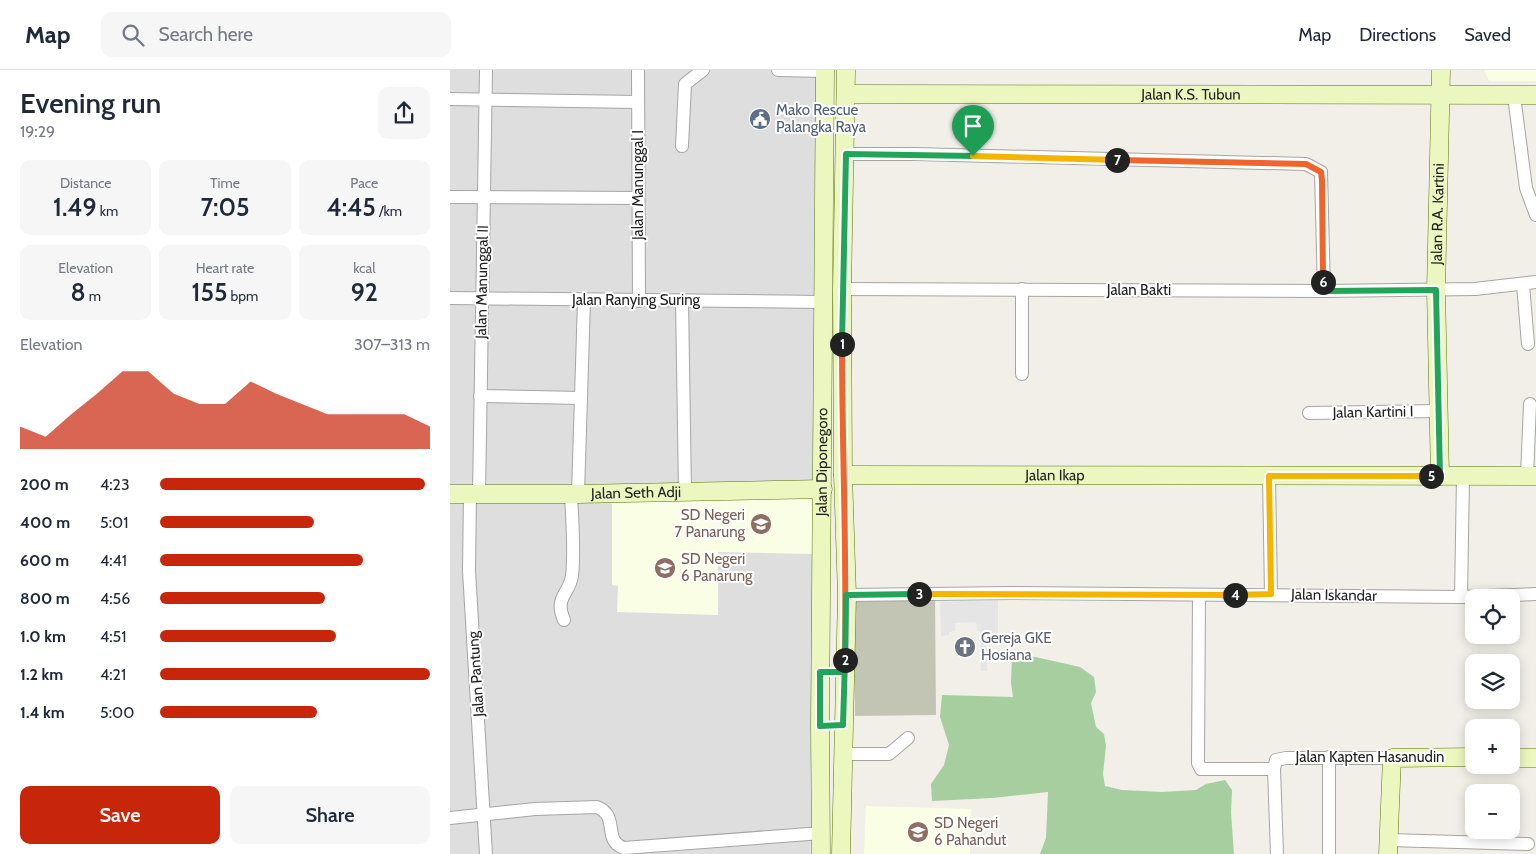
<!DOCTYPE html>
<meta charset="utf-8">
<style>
body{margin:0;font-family:Cabin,sans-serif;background:#f6f6f7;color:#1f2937;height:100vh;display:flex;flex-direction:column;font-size:19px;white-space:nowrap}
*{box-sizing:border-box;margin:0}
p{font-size:16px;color:#747a83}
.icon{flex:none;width:28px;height:28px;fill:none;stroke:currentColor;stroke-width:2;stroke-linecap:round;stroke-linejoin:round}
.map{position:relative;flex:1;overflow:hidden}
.sheet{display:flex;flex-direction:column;background:#fff;width:450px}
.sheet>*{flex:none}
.tools{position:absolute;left:1015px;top:519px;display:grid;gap:10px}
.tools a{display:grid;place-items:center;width:55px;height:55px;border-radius:10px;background:#fff;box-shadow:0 2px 12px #0003;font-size:25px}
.pin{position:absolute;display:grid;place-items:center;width:42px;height:42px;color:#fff;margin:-51px -21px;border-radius:50% 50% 50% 0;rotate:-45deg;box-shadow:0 0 5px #0007}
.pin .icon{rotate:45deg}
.km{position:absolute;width:25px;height:25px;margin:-12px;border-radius:50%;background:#222;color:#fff;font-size:14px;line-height:25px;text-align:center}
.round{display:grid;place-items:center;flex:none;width:52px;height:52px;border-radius:10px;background:#f6f6f7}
.head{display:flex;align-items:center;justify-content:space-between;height:85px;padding:0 20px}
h1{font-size:28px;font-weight:600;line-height:38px}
.metrics{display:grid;grid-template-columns:repeat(3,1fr);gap:8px;height:85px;padding:5px 20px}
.metrics div{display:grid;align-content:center;border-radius:10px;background:#f6f6f7;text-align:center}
.metrics b{font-size:25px;font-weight:600}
.metrics small{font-size:14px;font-weight:400}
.metrics p{font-size:14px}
.chart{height:140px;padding:10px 20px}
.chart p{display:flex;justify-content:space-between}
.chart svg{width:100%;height:90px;margin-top:5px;fill:#c8260a;opacity:.7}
.primary-button{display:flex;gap:10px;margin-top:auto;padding:10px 20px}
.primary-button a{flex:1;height:58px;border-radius:10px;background:#c8260a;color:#fff;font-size:20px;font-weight:600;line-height:58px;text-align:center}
.primary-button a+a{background:#f6f6f7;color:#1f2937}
ul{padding:0 20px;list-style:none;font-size:16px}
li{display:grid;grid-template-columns:80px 60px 1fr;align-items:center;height:38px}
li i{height:12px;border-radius:6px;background:#c8260a}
header{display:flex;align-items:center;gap:30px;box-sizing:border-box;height:70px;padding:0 25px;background:#fff;border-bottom:1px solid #e0e1e3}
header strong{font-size:24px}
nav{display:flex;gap:28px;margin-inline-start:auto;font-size:18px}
.search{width:350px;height:45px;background:#f6f6f7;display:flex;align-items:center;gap:12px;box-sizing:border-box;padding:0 18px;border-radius:10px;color:#747a83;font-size:19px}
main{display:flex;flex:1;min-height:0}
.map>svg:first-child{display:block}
</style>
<header>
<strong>Map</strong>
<div class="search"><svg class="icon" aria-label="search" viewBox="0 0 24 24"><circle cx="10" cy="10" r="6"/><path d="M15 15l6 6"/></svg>Search here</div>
<nav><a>Map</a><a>Directions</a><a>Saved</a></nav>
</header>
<main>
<section class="sheet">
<div class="head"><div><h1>Evening run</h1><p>19:29</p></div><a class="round"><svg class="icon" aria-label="share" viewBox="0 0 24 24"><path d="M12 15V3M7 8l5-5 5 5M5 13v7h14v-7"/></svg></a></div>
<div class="metrics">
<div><p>Distance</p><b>1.49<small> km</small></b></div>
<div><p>Time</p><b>7:05</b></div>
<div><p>Pace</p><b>4:45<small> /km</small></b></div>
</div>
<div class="metrics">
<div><p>Elevation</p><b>8<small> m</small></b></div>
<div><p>Heart rate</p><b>155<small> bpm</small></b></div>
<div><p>kcal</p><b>92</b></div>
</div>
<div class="chart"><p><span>Elevation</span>307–313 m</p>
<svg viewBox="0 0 160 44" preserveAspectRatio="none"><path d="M0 44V33L10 38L20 27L30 17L40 6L50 6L60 17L70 22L80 22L90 11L100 17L110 22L120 27L130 27L140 27L150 27L160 33V44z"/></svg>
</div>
<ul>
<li><b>200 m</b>4:23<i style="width:98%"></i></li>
<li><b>400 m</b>5:01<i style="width:57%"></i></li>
<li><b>600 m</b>4:41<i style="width:75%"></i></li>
<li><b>800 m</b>4:56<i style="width:61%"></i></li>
<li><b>1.0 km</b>4:51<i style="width:65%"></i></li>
<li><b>1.2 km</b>4:21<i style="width:100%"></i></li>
<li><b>1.4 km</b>5:00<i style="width:58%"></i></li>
</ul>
<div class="primary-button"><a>Save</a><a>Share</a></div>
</section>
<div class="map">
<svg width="1086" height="784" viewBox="0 0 1086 784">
<rect width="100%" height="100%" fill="#f1efe8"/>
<polygon fill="#dfdede" points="0,0 368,0 368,536 360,784 0,784"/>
<g fill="#fafee4">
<polygon points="1034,0 1086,0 1086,11 1039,11"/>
<polygon points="364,423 365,484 268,482 268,545 167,542 168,516 162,515 162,429"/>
<polygon points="416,736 521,739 520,784 414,784"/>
</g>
<polygon fill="#c3c5b4" points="485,528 486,645 405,646 403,529"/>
<polygon fill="#a6ce9f" points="572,584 630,597 644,607 646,622 641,633 646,657 654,664 656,676 653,704 655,716 672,720 712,722 746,720 756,714 775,710 782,720 781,743 784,784 590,784 596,768 598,722 542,728 482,731 481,714 494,695 499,675 490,647 492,625 563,627 561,613 562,588"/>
<polygon fill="#e5e5e5" points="548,530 548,566 536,567 537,601 531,601 530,561 527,561 526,552 505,553 505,561 499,562 499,565 491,566 490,532"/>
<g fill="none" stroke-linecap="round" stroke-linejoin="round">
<g stroke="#a5a5a5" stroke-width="14">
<g id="street">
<polyline points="188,0 189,231"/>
<polyline points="328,0 375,1"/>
<polyline points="1064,26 1076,118 1086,145"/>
<polyline points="0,29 188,32"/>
<polyline points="232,76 235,14 253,0"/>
<polyline points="396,84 465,84 856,94 871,102 874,221"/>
<polyline points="0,127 188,128"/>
<polyline points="1073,215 1078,274"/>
<polyline points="392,219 874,221 1025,219 1086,212"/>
<polyline points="572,219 572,304"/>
<polyline points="0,228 373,232"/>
<polyline points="232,230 235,422"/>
<polyline points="30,326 131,328"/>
<polyline points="859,343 987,341"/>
<polyline points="819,406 821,524"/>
<polyline points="1077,406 1080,334"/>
<polyline points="20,423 19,501 36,784"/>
<polyline points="29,424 36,0"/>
<polyline points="128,424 134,230"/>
<polyline points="397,525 560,523 1011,527 1086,524"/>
<polyline points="749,526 748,693 751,699 824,699"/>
<polyline points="1011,527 1013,407"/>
<path d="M114 550C104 527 119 525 122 506 125 480 122 450 121 424"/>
<polyline points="392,684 439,684 458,668"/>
<path d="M0 748 85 739 147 737C170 746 152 771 174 778L372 763"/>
<polyline points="939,770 1078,774"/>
<polyline points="827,784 824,699 826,690 836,688 942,688"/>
<polyline points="879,784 879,687"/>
</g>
</g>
<g stroke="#5a750b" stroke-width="19">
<g id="secondary">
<path id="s1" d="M397 24 1086 25"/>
<path id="s2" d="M393 405 1086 406"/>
<path id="s3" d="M990 406 986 220 991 0"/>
<path id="s4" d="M0 424H128L373 419"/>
<polyline points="1061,688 1086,688"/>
<path id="s5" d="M371 784 370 656 375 0"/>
<polyline points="391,784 397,525 393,405 392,219 396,0"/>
<polyline points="938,784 942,688 1024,687"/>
</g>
</g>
<use href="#street" stroke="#fff" stroke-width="12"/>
<use href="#secondary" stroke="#ecf7c0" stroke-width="18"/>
</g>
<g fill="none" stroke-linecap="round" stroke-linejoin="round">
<g stroke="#fff" stroke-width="10">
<polyline id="split-1" points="392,274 396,84 523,86"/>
</g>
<g stroke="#fff" stroke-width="10">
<path id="split-2" d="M392 274C392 379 397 484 395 590"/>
</g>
<g stroke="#fff" stroke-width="10">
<polyline id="split-3" points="395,590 393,655 370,656 370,602 395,602 396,525 469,524"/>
</g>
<g stroke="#fff" stroke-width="10">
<polyline id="split-4" points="469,524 785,525"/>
</g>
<g stroke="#fff" stroke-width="10">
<polyline id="split-5" points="785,525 821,524 819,406 981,406"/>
</g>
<g stroke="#fff" stroke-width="10">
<polyline id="split-6" points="873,212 874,221 986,220 990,406 981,406"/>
</g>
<g stroke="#fff" stroke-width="10">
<polyline id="split-7" points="667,90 856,94 871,102 872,110 873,212"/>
</g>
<g stroke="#fff" stroke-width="10">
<polyline id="split-8" points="523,86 667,90"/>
</g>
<use href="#split-1" stroke="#22a559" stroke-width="6"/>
<use href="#split-2" stroke="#f0652b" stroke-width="6"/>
<use href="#split-3" stroke="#22a559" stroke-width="6"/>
<use href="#split-4" stroke="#f5b400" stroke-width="6"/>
<use href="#split-5" stroke="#f5b400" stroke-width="6"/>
<use href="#split-6" stroke="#22a559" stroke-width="6"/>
<use href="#split-7" stroke="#f0652b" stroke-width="6"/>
<use href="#split-8" stroke="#f5b400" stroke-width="6"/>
</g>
<defs>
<g id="civic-disc" transform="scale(1.125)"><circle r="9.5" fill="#5c6f8a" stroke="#fff"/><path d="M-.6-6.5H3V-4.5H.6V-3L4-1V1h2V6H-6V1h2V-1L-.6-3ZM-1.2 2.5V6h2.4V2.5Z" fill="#fff"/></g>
<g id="school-disc" transform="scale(1.125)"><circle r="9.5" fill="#8d6e63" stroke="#fff"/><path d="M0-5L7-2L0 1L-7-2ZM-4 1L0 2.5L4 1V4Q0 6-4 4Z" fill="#fff"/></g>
<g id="church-disc" transform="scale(1.125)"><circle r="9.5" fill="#6b7280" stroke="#fff"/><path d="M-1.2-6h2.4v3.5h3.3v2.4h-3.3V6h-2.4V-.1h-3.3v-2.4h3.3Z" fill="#fff"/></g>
</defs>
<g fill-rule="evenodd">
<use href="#civic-disc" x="310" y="49"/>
<use href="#school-disc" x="311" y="454"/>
<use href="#school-disc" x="215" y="498"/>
<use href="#church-disc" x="515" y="577"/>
<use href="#school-disc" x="468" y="762"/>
</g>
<g text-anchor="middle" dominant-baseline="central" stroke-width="4" stroke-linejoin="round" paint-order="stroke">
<g font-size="15" fill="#212121" stroke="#fff">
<text stroke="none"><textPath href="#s1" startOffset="344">Jalan K.S. Tubun</textPath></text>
<text transform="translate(188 115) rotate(-90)">Jalan Manunggal I</text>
<text stroke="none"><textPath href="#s3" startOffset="262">Jalan R.A. Kartini</textPath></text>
<text transform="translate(32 212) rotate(-89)">Jalan Manunggal II</text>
<text x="689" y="220">Jalan Bakti</text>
<text x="186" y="230">Jalan Ranying Suring</text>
<text transform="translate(923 342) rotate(-1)">Jalan Kartini I</text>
<text stroke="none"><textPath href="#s5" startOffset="392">Jalan Diponegoro</textPath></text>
<text stroke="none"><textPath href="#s2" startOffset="212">Jalan Ikap</textPath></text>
<text stroke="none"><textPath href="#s4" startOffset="186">Jalan Seth Adji</textPath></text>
<text transform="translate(884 525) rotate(1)">Jalan Iskandar</text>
<text transform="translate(26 604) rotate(-94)">Jalan Pantung</text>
<text x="920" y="687">Jalan Kapten Hasanudin</text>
</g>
<g font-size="15" fill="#4e5e75" stroke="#fff" text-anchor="start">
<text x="326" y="40">Mako Rescue<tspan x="326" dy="17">Palangka Raya</tspan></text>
</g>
<g font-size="15" fill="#785e54" stroke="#fff" text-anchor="start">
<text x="295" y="445" text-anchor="end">SD Negeri<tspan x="295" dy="17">7 Panarung</tspan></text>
<text x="231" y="489">SD Negeri<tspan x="231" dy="17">6 Panarung</tspan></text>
<text x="484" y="753">SD Negeri<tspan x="484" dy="17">6 Pahandut</tspan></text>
</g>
<g font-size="15" fill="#5b616d" stroke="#fff" text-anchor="start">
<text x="531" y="568">Gereja GKE<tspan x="531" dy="17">Hosiana</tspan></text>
</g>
</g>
</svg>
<div class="tools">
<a><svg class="icon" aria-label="locate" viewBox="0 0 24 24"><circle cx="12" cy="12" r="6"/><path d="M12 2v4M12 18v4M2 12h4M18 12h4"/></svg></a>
<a><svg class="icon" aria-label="layers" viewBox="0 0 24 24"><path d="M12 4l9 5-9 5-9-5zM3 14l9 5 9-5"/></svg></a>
<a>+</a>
<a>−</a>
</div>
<div class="pin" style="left:523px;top:86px;background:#1e9e55"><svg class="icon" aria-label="arrive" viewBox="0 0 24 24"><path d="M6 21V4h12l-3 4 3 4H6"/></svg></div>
<b class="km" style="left:392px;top:274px">1</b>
<b class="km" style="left:395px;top:590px">2</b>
<b class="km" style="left:469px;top:524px">3</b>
<b class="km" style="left:785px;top:525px">4</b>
<b class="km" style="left:981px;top:406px">5</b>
<b class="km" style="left:873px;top:212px">6</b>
<b class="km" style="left:667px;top:90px">7</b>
</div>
</main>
